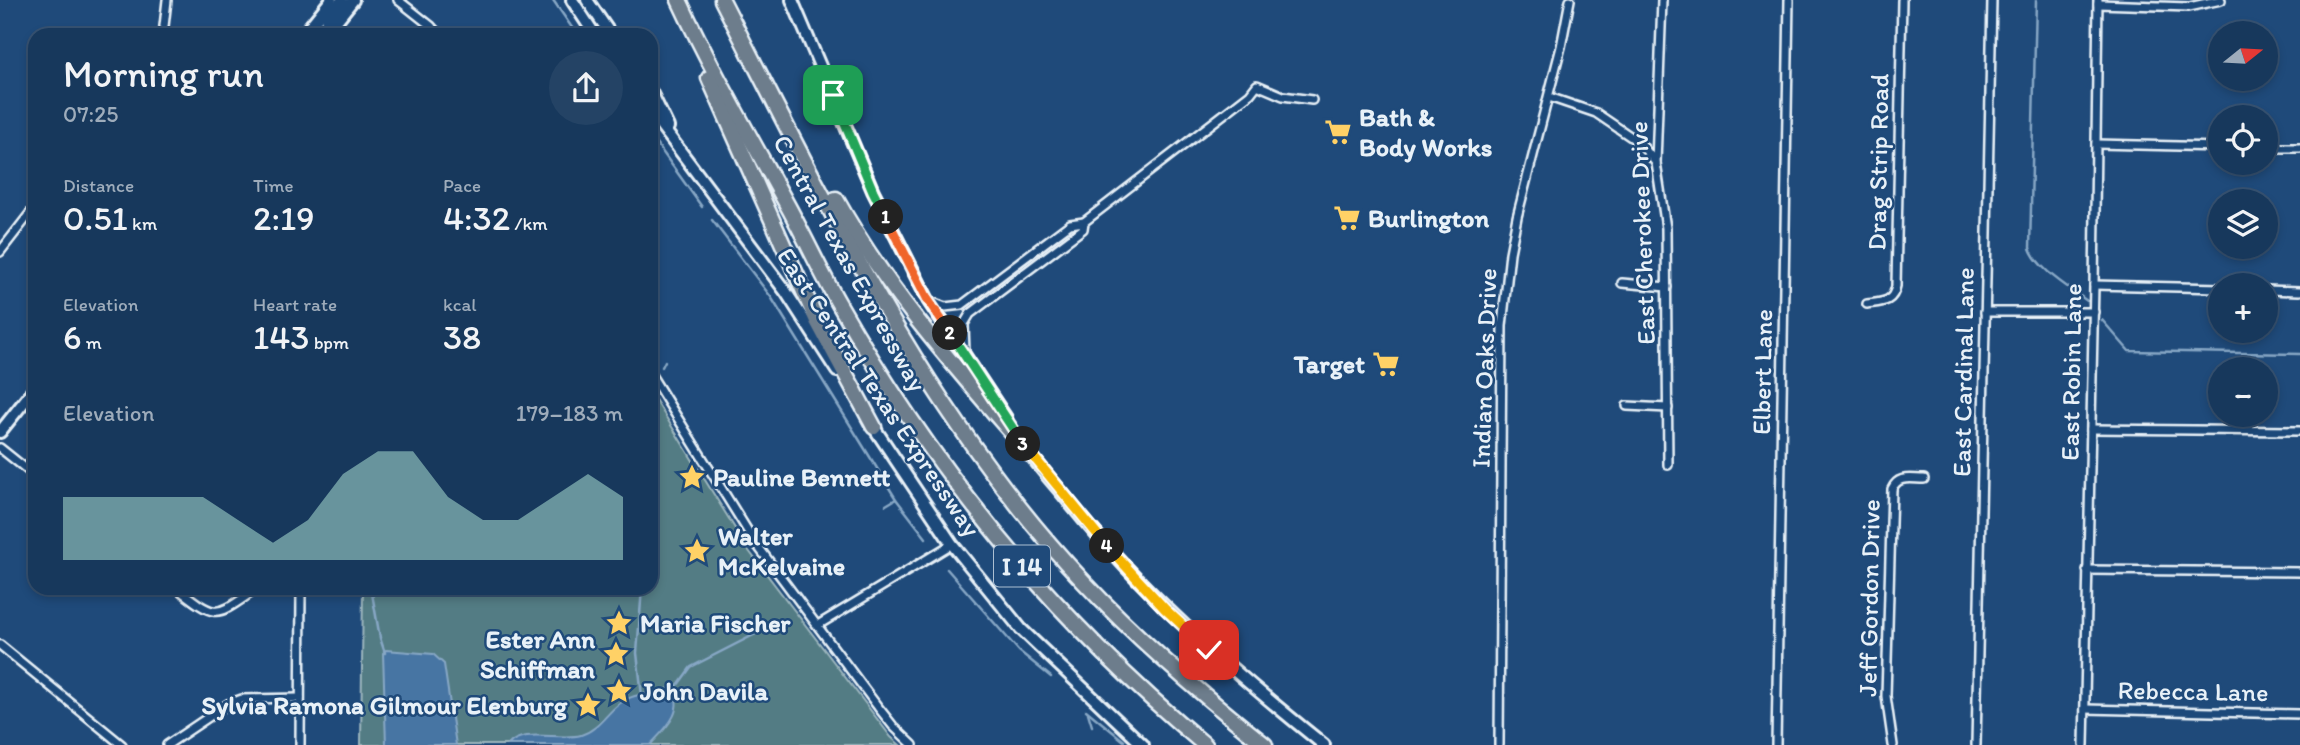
<!DOCTYPE html>
<meta charset="utf-8">
<style>
body{margin:0;font-family:Itim,sans-serif;background:#244365;color:#f1f3f6;height:100vh;display:flex;flex-direction:column;font-size:26px;white-space:nowrap}
*{box-sizing:border-box;margin:0}
p{font-size:23px;color:#9eacbb}
.icon{flex:none;width:38px;height:38px;fill:none;stroke:currentColor;stroke-width:2;stroke-linecap:round;stroke-linejoin:round}
.map{position:relative;flex:1;overflow:hidden}
.drawer{position:absolute;left:28px;top:28px;width:630px;height:567px;display:flex;flex-direction:column;background:#17385c;border-radius:21px;box-shadow:0 4px 10px #0003,0 0 0 2px #365272}
.drawer>*{flex:none}
.needle{width:46px;rotate:72deg}
.tools{position:absolute;left:2208px;top:21px;display:grid;gap:14px}
.tools a{display:grid;place-items:center;width:70px;height:70px;border-radius:50%;background:#17385c;box-shadow:0 4px 10px #0003,0 0 0 2px #365272;font-size:35px}
.pin{position:absolute;display:grid;place-items:center;width:60px;height:60px;color:#fff;margin:-30px;border-radius:14px;box-shadow:0 4px 10px #0006}
.km{position:absolute;width:35px;height:35px;margin:-18px;border-radius:50%;background:#222;color:#fff;font-size:19px;line-height:35px;text-align:center}
.round{display:grid;place-items:center;flex:none;width:74px;height:74px;border-radius:37px;background:#244365}
.overview{display:flex;align-items:center;justify-content:space-between;height:119px;padding:0 35px}
h1{font-size:38px;font-weight:600;line-height:52px}
.metrics{display:grid;grid-template-columns:repeat(3,1fr);gap:10px;height:119px;padding:7px 35px}
.metrics div{display:grid;align-content:center}
.metrics b{font-size:35px;font-weight:600}
.metrics small{font-size:19px;font-weight:400}
.metrics p{font-size:19px}
.chart{height:196px;padding:14px 35px}
.chart p{display:flex;justify-content:space-between}
.chart svg{width:100%;height:126px;margin-top:7px;fill:#8bbbb9;opacity:.7}
.map>svg:first-child{display:block}
</style>
<div class="map">
<svg width="2300" height="745" viewBox="0 0 2300 745">
<rect width="100%" height="100%" fill="#1f4a7a"/>
<filter id="ink" filterUnits="userSpaceOnUse"><feTurbulence type="fractalNoise" baseFrequency=".0143" numOctaves="2"/><feDisplacementMap in="SourceGraphic" scale="14" xChannelSelector="R" yChannelSelector="G"/><feConvolveMatrix kernelMatrix="1 2 1 2 8 2 1 2 1" color-interpolation-filters="sRGB"/></filter>
<g filter="url(#ink)">
<polygon fill="#527c84" stroke="#9db6be" stroke-width="2" points="651,393 749,551 891,737 900,745 361,745 363,588 651,588"/>
<g fill="#4775a3" stroke="#87a7c5" stroke-width="2">
<polygon points="386,650 433,654 444,664 456,745 386,745 383,653"/>
<path d="M671 688C687 710 665 729 650 745H508C523 727 559 741 581 735 598 730 606 714 619 704 632 693 655 693 671 688Z"/>
</g>
<g fill="none" stroke-linecap="round" stroke-linejoin="round">
<g stroke="#87a7c5" stroke-width="2.5">
<polyline points="553,0 577,35"/>
<path d="M2036 0 2030 248C2037 269 2070 288 2087 301"/>
<polyline points="651,136 702,207"/>
<polyline points="712,220 771,297 896,499 926,538"/>
<polyline points="2102,320 2129,351 2300,354"/>
<polyline points="662,367 665,361"/>
<polyline points="886,505 896,499"/>
<polyline points="947,569 1019,651 1051,677"/>
<polyline points="371,588 380,638 385,653"/>
<polyline points="672,693 691,667 781,621"/>
<polyline points="642,696 637,653 642,588"/>
<polyline points="1086,710 1124,741"/>
<polyline points="1088,713 1092,726"/>
</g>
<g stroke="#e8f1f8" stroke-width="12">
<g id="minor">
<polyline points="398,0 431,26 439,35"/>
<polyline points="1662,0 1656,163 1666,228 1668,465"/>
<polyline points="2098,4 2189,7 2221,0"/>
<polyline points="163,35 167,0"/>
<polyline points="1549,97 1596,113 1640,143 1656,163"/>
<polyline points="2096,144 2221,147"/>
<polyline points="2266,148 2300,148"/>
<polyline points="0,252 35,207"/>
<polyline points="1622,283 1667,287"/>
<polyline points="2094,285 2221,288"/>
<polyline points="2266,290 2300,291"/>
<polyline points="930,301 945,307 962,305 1070,224 1084,222 1250,94 1257,85 1283,96 1312,100"/>
<path d="M1867 304C1882 302 1893 303 1896 286L1902 0"/>
<polyline points="1985,312 2094,312"/>
<polyline points="965,352 964,324 970,314 1083,229 1084,222"/>
<polyline points="651,375 754,541 878,707 893,726 913,745"/>
<polyline points="1627,406 1668,408"/>
<polyline points="2091,429 2300,431"/>
<polyline points="0,448 35,476"/>
<polyline points="2087,570 2300,572"/>
<path d="M177 588C219 621 215 617 258 588"/>
<polyline points="818,625 952,544"/>
<polyline points="0,645 122,745"/>
<polyline points="2085,709 2300,714"/>
<polyline points="167,745 228,704 242,699 300,698"/>
<polyline points="300,745 301,588"/>
<polyline points="1499,745 1502,326 1510,253 1517,217 1561,47 1570,0"/>
<polyline points="1776,745 1789,0"/>
<path d="M1893 745 1886 696 1892 489C1898 475 1910 479 1924 479"/>
<polyline points="1976,745 1992,0"/>
<polyline points="2084,745 2094,285 2098,0"/>
</g>
</g>
<g stroke="#e8f1f8" stroke-width="16">
<g id="secondary">
<polyline points="572,0 595,35"/>
<polyline points="587,0 611,35"/>
<polyline points="792,0 873,191 928,300 1006,418"/>
<polyline points="324,32 327,19 342,0"/>
<polyline points="303,35 331,0"/>
<polyline points="325,35 353,0"/>
<polyline points="651,92 668,127"/>
<polyline points="651,112 786,292 837,371"/>
<polyline points="871,423 952,544 1021,629 1143,745"/>
<polyline points="0,432 35,388"/>
<path d="M1027 449C1039 468 1056 485 1070 503 1144 595 1232 671 1324 745"/>
</g>
</g>
<g stroke="#e8f1f8" stroke-width="19">
<g id="motorway">
<path d="M679 0C711 69 749 135 785 201 804 235 820 271 839 304 934 471 1057 622 1205 745"/>
<path d="M722 0C826 203 926 415 1084 582 1140 642 1201 694 1265 745"/>
<polyline points="709,78 817,321 874,427"/>
<path d="M836 199C888 293 960 373 1030 454"/>
</g>
</g>
<use href="#minor" stroke="#1f4a7a" stroke-width="7"/>
<use href="#secondary" stroke="#1f4a7a" stroke-width="10"/>
<use href="#motorway" stroke="#6d7d8c" stroke-width="14"/>
</g>
</g>
<g fill="none" stroke-linecap="round" stroke-linejoin="round" filter="url(#ink)">
<g stroke="#fff" stroke-width="14">
<polyline id="split-1" points="833,95 873,191 886,217"/>
</g>
<g stroke="#fff" stroke-width="14">
<polyline id="split-2" points="886,217 928,300 950,333"/>
</g>
<g stroke="#fff" stroke-width="14">
<polyline id="split-3" points="950,333 1023,444"/>
</g>
<g stroke="#fff" stroke-width="14">
<polyline id="split-4" points="1023,444 1107,546"/>
</g>
<g stroke="#fff" stroke-width="14">
<polyline id="split-5" points="1107,546 1165,609 1209,650"/>
</g>
<use href="#split-1" stroke="#22a559" stroke-width="9"/>
<use href="#split-2" stroke="#f0652b" stroke-width="9"/>
<use href="#split-3" stroke="#22a559" stroke-width="9"/>
<use href="#split-4" stroke="#f5b400" stroke-width="9"/>
<use href="#split-5" stroke="#f5b400" stroke-width="9"/>
</g>
<defs>
<g id="supermarket-bare" transform="scale(2.1)"><path d="M-6-5.5h2.5l.6 2H6L4.5 2H-2.5L-4.4-4H-6ZM-1.5 3.2a1.3 1.3 0 1 0 .1 0ZM3 3.2a1.3 1.3 0 1 0 .1 0Z" fill="#ffd166" stroke="#1f4a7a" stroke-width="2.5" paint-order="stroke"/></g>
<g id="sight-bare" transform="scale(2.1)"><path d="M0-6L1.8-2.2L6-1.7L2.9 1.2L3.7 5.4L0 3.3L-3.7 5.4L-2.9 1.2L-6-1.7L-1.8-2.2Z" fill="#ffd166" stroke="#1f4a7a" stroke-width="2.5" paint-order="stroke"/></g>
</defs>
<g fill-rule="evenodd">
<use href="#supermarket-bare" x="1338" y="132"/>
<use href="#supermarket-bare" x="1347" y="218"/>
<use href="#supermarket-bare" x="1386" y="364"/>
<use href="#sight-bare" x="692" y="477"/>
<use href="#sight-bare" x="697" y="551"/>
<use href="#sight-bare" x="619" y="623"/>
<use href="#sight-bare" x="616" y="654"/>
<use href="#sight-bare" x="619" y="691"/>
<use href="#sight-bare" x="588" y="705"/>
</g>
<g text-anchor="middle" dominant-baseline="central" stroke-width="5" stroke-linejoin="round" paint-order="stroke">
<rect fill="#1f4a7a" stroke="#acbfd2" stroke-width="2" x="994" y="545.5" width="56" height="41" rx="5"/>
<g font-size="24" font-weight="bold" fill="#e8f1f8">
<text x="1022" y="566">I 14</text>
</g>
<g font-size="26" font-weight="bold" fill="#e8f1f8" stroke="#1f4a7a" text-anchor="start">
<text x="1359" y="117">Bath &amp;<tspan x="1359" dy="30">Body Works</tspan></text>
<text x="1368" y="218">Burlington</text>
<text x="1365" y="364" text-anchor="end">Target</text>
<text x="713" y="477">Pauline Bennett</text>
<text x="718" y="536">Walter<tspan x="718" dy="30">McKelvaine</tspan></text>
<text x="640" y="623">Maria Fischer</text>
<text x="595" y="639" text-anchor="end">Ester Ann<tspan x="595" dy="30">Schiffman</tspan></text>
<text x="640" y="691">John Davila</text>
<text x="567" y="705" text-anchor="end">Sylvia Ramona Gilmour Elenburg</text>
</g>
<g font-size="26" fill="#e8f1f8" stroke="#1f4a7a">
<text transform="translate(1878 162) rotate(-89)">Drag Strip Road</text>
<text transform="translate(1642 233) rotate(-92)">East Cherokee Drive</text>
<text transform="translate(850 263) rotate(61)">Central Texas Expressway</text>
<text transform="translate(1484 368) rotate(-88)">Indian Oaks Drive</text>
<text transform="translate(1762 372) rotate(-89)">Elbert Lane</text>
<text transform="translate(1963 372) rotate(-89)">East Cardinal Lane</text>
<text transform="translate(2071 372) rotate(-89)">East Robin Lane</text>
<text transform="translate(879 392) rotate(56)">East Central Texas Expressway</text>
<text transform="translate(1869 598) rotate(-89)">Jeff Gordon Drive</text>
<text transform="translate(2193 691) rotate(1)">Rebecca Lane</text>
</g>
</g>
</svg>
<div class="tools">
<a><svg class="needle" viewBox="-14 -14 28 28"><path d="M0-13l5 13h-10z" fill="#e53935"/><path d="M0 13l5-13h-10z" fill="#9eacbb"/></svg></a>
<a><svg class="icon" aria-label="locate" viewBox="0 0 24 24"><circle cx="12" cy="12" r="6"/><path d="M12 2v4M12 18v4M2 12h4M18 12h4"/></svg></a>
<a><svg class="icon" aria-label="layers" viewBox="0 0 24 24"><path d="M12 4l9 5-9 5-9-5zM3 14l9 5 9-5"/></svg></a>
<a>+</a>
<a>−</a>
</div>
<div class="pin" style="left:833px;top:95px;background:#1e9e55"><svg class="icon" aria-label="arrive" viewBox="0 0 24 24"><path d="M6 21V4h12l-3 4 3 4H6"/></svg></div>
<div class="pin" style="left:1209px;top:650px;background:#d93025"><svg class="icon" aria-label="check" viewBox="0 0 24 24"><path d="M5 12l5 5 9-10"/></svg></div>
<b class="km" style="left:886px;top:217px">1</b>
<b class="km" style="left:950px;top:333px">2</b>
<b class="km" style="left:1023px;top:444px">3</b>
<b class="km" style="left:1107px;top:546px">4</b>
<section class="drawer">
<div class="overview"><div><h1>Morning run</h1><p>07:25</p></div><a class="round"><svg class="icon" aria-label="share" viewBox="0 0 24 24"><path d="M12 15V3M7 8l5-5 5 5M5 13v7h14v-7"/></svg></a></div>
<div class="metrics">
<div><p>Distance</p><b>0.51<small> km</small></b></div>
<div><p>Time</p><b>2:19</b></div>
<div><p>Pace</p><b>4:32<small> /km</small></b></div>
</div>
<div class="metrics">
<div><p>Elevation</p><b>6<small> m</small></b></div>
<div><p>Heart rate</p><b>143<small> bpm</small></b></div>
<div><p>kcal</p><b>38</b></div>
</div>
<div class="chart"><p><span>Elevation</span>179–183 m</p>
<svg viewBox="0 0 160 44" preserveAspectRatio="none"><path d="M0 44V22L10 22L20 22L30 22L40 22L50 30L60 38L70 30L80 14L90 6L100 6L110 22L120 30L130 30L140 22L150 14L160 22V44z"/></svg>
</div>
</section>
</div>
